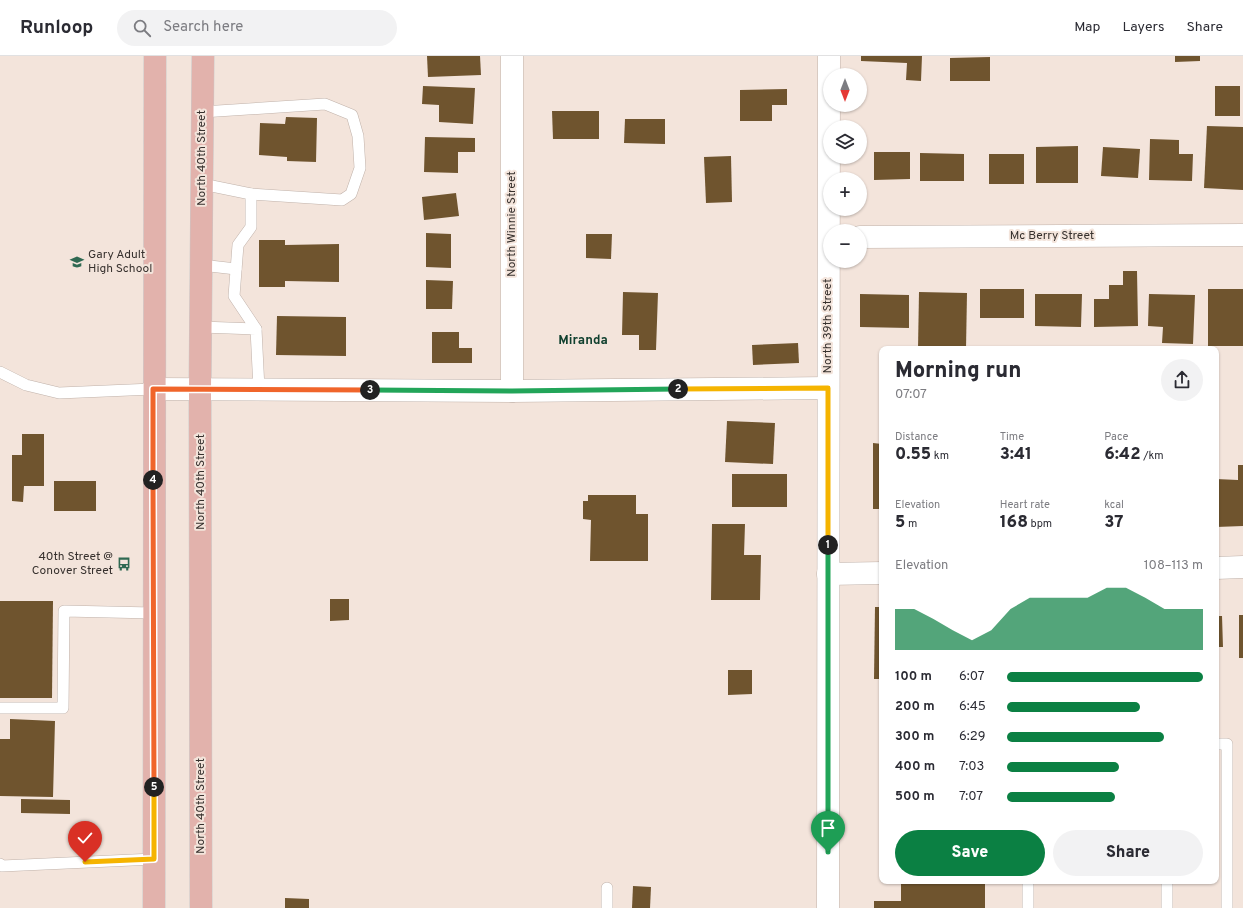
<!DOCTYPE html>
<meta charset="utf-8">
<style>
body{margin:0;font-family:Overpass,sans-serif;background:#f2f2f3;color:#2b2b33;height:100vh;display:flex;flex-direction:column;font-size:15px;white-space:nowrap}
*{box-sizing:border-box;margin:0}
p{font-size:13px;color:#7c7c81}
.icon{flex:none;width:22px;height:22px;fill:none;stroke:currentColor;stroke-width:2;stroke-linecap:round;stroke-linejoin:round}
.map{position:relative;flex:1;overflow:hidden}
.panel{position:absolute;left:879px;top:290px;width:340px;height:538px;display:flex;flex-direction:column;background:#fff;border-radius:8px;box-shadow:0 1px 3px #0004}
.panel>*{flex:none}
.needle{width:26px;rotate:180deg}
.fabs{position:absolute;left:823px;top:12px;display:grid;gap:8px}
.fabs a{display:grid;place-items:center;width:44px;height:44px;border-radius:50%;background:#fff;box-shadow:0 1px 3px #0004;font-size:20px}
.pin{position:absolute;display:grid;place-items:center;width:34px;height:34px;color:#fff;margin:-41px -17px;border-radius:50% 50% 50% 0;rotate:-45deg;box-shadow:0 0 4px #0007}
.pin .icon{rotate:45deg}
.km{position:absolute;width:20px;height:20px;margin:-10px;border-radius:50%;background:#222;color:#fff;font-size:11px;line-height:20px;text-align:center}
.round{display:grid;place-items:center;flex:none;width:42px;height:42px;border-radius:21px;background:#f2f2f3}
.headline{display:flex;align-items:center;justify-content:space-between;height:68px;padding:0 16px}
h1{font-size:22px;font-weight:800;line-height:30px}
.figures{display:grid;grid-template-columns:repeat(3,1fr);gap:6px;height:68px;padding:4px 16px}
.figures div{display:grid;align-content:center}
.figures b{font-size:17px;font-weight:800}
.figures small{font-size:11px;font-weight:400}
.figures p{font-size:11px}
.chart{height:112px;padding:8px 16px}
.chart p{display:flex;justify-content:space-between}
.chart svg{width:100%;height:72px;margin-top:4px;fill:#0b8043;opacity:.7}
.button{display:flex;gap:8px;margin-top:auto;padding:8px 16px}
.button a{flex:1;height:46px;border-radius:24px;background:#0b8043;color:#fff;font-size:16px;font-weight:800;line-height:46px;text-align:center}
.button a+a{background:#f2f2f3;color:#2b2b33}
ul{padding:0 16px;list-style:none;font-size:13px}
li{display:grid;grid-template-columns:64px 48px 1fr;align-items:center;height:30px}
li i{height:10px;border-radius:5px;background:#0b8043}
header{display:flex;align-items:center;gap:24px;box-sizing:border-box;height:56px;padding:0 20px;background:#fff;border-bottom:1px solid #e1e1e2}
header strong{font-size:19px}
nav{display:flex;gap:22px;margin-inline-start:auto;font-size:14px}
.search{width:280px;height:36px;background:#f2f2f3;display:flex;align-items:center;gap:10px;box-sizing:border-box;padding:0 14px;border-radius:22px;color:#7c7c81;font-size:15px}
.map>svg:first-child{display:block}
</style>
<header>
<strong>Runloop</strong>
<div class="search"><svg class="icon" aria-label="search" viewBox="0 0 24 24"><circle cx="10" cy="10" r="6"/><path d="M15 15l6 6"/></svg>Search here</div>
<nav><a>Map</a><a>Layers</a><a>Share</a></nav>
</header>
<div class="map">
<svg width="1243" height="852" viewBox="0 0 1243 852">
<rect width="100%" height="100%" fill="#f3e4db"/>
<g fill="#6f542e">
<polygon points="427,0 480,0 481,19 428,21"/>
<polygon points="861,0 922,0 921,25 906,24 907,7 861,5"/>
<polygon points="1175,0 1200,0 1200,5 1175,6"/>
<polygon points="990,1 990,25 950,25 950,2"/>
<polygon points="423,30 475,32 473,68 439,66 439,49 422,48"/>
<rect x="1215" y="30" width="25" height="30"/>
<polygon points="787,33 787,49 772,49 772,65 740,65 740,34"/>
<polygon points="552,55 599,55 599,83 553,83"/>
<polygon points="286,61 317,62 316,106 287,105 287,101 259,99 260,67 285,68"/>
<polygon points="625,63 665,63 665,88 624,87"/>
<polygon points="1207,70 1243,71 1243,134 1204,132"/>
<polygon points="425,81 475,82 475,96 458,96 458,117 424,116"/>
<polygon points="1150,83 1179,84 1179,98 1193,98 1192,125 1149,124"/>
<polygon points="1078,90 1078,127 1036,127 1036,91"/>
<polygon points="1103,91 1140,93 1138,122 1101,120"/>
<polygon points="874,96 910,96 910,123 874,124"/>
<polygon points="920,97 964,98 964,125 920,125"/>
<rect x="989" y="98" width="35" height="30"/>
<polygon points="731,100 732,146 706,147 704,101"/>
<polygon points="456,137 459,160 424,164 422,141"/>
<polygon points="426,177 451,178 451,212 426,211"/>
<polygon points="586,178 612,178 611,203 586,202"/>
<polygon points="259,184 285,184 285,189 339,188 339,226 285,225 285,231 259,231"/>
<polygon points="1123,215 1137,215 1138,270 1094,271 1094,243 1109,243 1109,229 1123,229"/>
<polygon points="426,224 453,225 452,253 426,253"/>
<rect x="980" y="233" width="44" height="29"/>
<rect x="1208" y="233" width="35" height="57"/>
<polygon points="623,236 658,237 656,294 639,294 639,279 622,279"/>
<polygon points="919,236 967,237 966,293 918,293"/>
<polygon points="860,238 909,239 909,272 860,271"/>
<polygon points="1035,238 1082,238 1081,271 1035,270"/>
<polygon points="1149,238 1195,239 1193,288 1162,287 1163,271 1148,270"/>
<polygon points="277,260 346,261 346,300 276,299"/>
<polygon points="432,276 459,276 459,292 472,292 472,307 432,307"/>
<polygon points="798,287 799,307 753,309 752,289"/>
<polygon points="727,365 775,367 773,408 725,406"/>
<polygon points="22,378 44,378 44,430 24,430 23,446 12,445 12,399 22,399"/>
<polygon points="873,387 882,388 882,453 873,453"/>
<polygon points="1238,409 1243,409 1243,470 1216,471 1216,423 1238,424"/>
<rect x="732" y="418" width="55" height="33"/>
<rect x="54" y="425" width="42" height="30"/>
<polygon points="588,439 636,439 636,458 648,458 648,505 590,505 591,464 583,463 583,445 588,445"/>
<polygon points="712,468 745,468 744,499 761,499 760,544 711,544"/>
<polygon points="330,543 349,543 349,564 330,565"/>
<polygon points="0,545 53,545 52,642 0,642"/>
<polygon points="875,551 882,551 882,623 874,623"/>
<rect x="1239" y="559" width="4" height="43"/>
<polygon points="1216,560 1222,560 1223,591 1216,591"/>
<polygon points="728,614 752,614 752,638 728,639"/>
<polygon points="10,663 55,665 53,741 0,740 0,683 10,683"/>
<polygon points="21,743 70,744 70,758 21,757"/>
<polygon points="901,825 985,825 985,852 874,852 874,845 901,845"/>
<polygon points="633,830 651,831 650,852 632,852"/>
<polygon points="285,842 309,843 309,852 285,852"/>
</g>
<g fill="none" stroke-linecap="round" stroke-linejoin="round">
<g stroke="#c0b2aa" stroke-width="12">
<g id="service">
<polyline points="202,56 325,48 352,59 358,80 360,112 351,138 342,144 251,138"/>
<polyline points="202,128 251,138 251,171 238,189 234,240 256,273"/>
<polyline points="201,209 236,213"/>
<polyline points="201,271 256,273 259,333"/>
<polyline points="0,316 26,329 59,337 153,333"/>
<polyline points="0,652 63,652 64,555 153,557"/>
<polyline points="1216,688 1227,688 1227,852"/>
<polyline points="0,808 2,810 154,803"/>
<polyline points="607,852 607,832"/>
<polyline points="1028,852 1028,825"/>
<polyline points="1167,852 1167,825"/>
</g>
</g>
<g stroke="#c0b2aa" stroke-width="23">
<g id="minor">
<polyline points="860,181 1243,179"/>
<polyline points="153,333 512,335 828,332"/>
<polyline points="512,335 512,0"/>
<polyline points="1216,512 1243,511"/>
<polyline points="828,518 882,517"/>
<polyline points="828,852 829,0"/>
</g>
</g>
<g stroke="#cbc9c9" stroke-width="23">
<g id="primary">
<polyline points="154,852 155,0"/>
<polyline points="201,852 200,333 203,0"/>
</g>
</g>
<use href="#service" stroke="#fff" stroke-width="11"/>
<use href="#minor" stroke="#fff" stroke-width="22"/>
<use href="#primary" stroke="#e2b2ac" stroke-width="22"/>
</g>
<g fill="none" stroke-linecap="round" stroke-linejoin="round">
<g stroke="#fff" stroke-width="8">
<polyline id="split-1" points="828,489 828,796"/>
</g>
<g stroke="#fff" stroke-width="8">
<polyline id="split-2" points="678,333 828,332 828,489"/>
</g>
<g stroke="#fff" stroke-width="8">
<polyline id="split-3" points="370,334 512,335 678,333"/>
</g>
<g stroke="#fff" stroke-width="8">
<polyline id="split-4" points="153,424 153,333 370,334"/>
</g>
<g stroke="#fff" stroke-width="8">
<polyline id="split-5" points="153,424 154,731"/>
</g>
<g stroke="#fff" stroke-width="8">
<polyline id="split-6" points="85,806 154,803 154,731"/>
</g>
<use href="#split-1" stroke="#22a559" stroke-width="5"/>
<use href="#split-2" stroke="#f5b400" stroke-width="5"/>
<use href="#split-3" stroke="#22a559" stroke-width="5"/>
<use href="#split-4" stroke="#f0652b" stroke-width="5"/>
<use href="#split-5" stroke="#f0652b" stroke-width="5"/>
<use href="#split-6" stroke="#f5b400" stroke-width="5"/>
</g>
<defs>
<g id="school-bare" transform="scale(1.08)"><path d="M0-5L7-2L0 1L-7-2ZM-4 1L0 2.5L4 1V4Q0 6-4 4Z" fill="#2f6952" stroke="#f3e4db" stroke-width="2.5" paint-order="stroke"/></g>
<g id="bus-bare" transform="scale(1.08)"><path d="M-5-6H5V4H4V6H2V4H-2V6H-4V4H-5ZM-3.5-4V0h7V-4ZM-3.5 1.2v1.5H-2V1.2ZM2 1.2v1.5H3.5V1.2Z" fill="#2f6952" stroke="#f3e4db" stroke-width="2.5" paint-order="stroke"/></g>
</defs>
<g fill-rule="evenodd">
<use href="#school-bare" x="77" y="206"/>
<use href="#bus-bare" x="124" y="508"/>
</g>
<g text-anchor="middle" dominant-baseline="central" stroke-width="4" stroke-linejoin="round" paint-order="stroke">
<g font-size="12" fill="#37312e" stroke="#f3e4db">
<text transform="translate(202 102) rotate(-90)">North 40th Street</text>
<text transform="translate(512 168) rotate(-90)">North Winnie Street</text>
<text x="1052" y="180">Mc Berry Street</text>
<text transform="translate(828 270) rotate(-90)">North 39th Street</text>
<text transform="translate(201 426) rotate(-90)">North 40th Street</text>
<text transform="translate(201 750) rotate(-90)">North 40th Street</text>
</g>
<g font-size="12" fill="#37312e" stroke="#f3e4db" text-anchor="start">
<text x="88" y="199">Gary Adult<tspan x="88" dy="14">High School</tspan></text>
<text x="113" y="501" text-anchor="end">40th Street @<tspan x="113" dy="14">Conover Street</tspan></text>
</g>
<g font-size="13" font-weight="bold" fill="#10402f" stroke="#f3e4db">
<text x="583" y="285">Miranda</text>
</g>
</g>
</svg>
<div class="fabs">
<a><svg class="needle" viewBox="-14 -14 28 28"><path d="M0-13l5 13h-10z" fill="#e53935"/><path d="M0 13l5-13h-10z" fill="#7c7c81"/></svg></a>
<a><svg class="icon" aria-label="layers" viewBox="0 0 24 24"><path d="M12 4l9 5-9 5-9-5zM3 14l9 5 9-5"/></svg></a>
<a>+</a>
<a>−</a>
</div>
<div class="pin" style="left:828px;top:796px;background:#1e9e55"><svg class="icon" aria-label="arrive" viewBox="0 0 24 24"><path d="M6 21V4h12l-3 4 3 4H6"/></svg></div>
<div class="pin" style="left:85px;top:806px;background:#d93025"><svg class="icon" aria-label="check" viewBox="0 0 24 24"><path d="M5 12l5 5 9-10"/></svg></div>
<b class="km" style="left:828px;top:489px">1</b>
<b class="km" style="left:678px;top:333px">2</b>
<b class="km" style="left:370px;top:334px">3</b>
<b class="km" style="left:153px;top:424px">4</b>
<b class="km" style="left:154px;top:731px">5</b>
<section class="panel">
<div class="headline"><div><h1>Morning run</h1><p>07:07</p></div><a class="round"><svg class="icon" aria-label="share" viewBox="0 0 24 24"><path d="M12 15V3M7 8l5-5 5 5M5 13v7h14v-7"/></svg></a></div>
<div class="figures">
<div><p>Distance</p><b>0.55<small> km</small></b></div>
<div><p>Time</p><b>3:41</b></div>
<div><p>Pace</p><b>6:42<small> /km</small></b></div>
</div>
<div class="figures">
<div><p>Elevation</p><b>5<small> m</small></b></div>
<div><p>Heart rate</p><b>168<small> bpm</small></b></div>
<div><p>kcal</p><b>37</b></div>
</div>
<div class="chart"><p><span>Elevation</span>108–113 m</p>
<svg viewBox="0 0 160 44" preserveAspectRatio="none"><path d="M0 44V19L10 19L20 25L30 32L40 38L50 32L60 19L70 12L80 12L90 12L100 12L110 6L120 6L130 12L140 19L150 19L160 19V44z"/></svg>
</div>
<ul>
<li><b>100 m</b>6:07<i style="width:100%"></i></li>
<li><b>200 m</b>6:45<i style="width:68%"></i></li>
<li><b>300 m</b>6:29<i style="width:80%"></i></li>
<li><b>400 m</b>7:03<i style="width:57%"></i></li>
<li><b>500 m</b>7:07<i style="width:55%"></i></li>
</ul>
<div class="button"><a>Save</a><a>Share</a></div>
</section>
</div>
